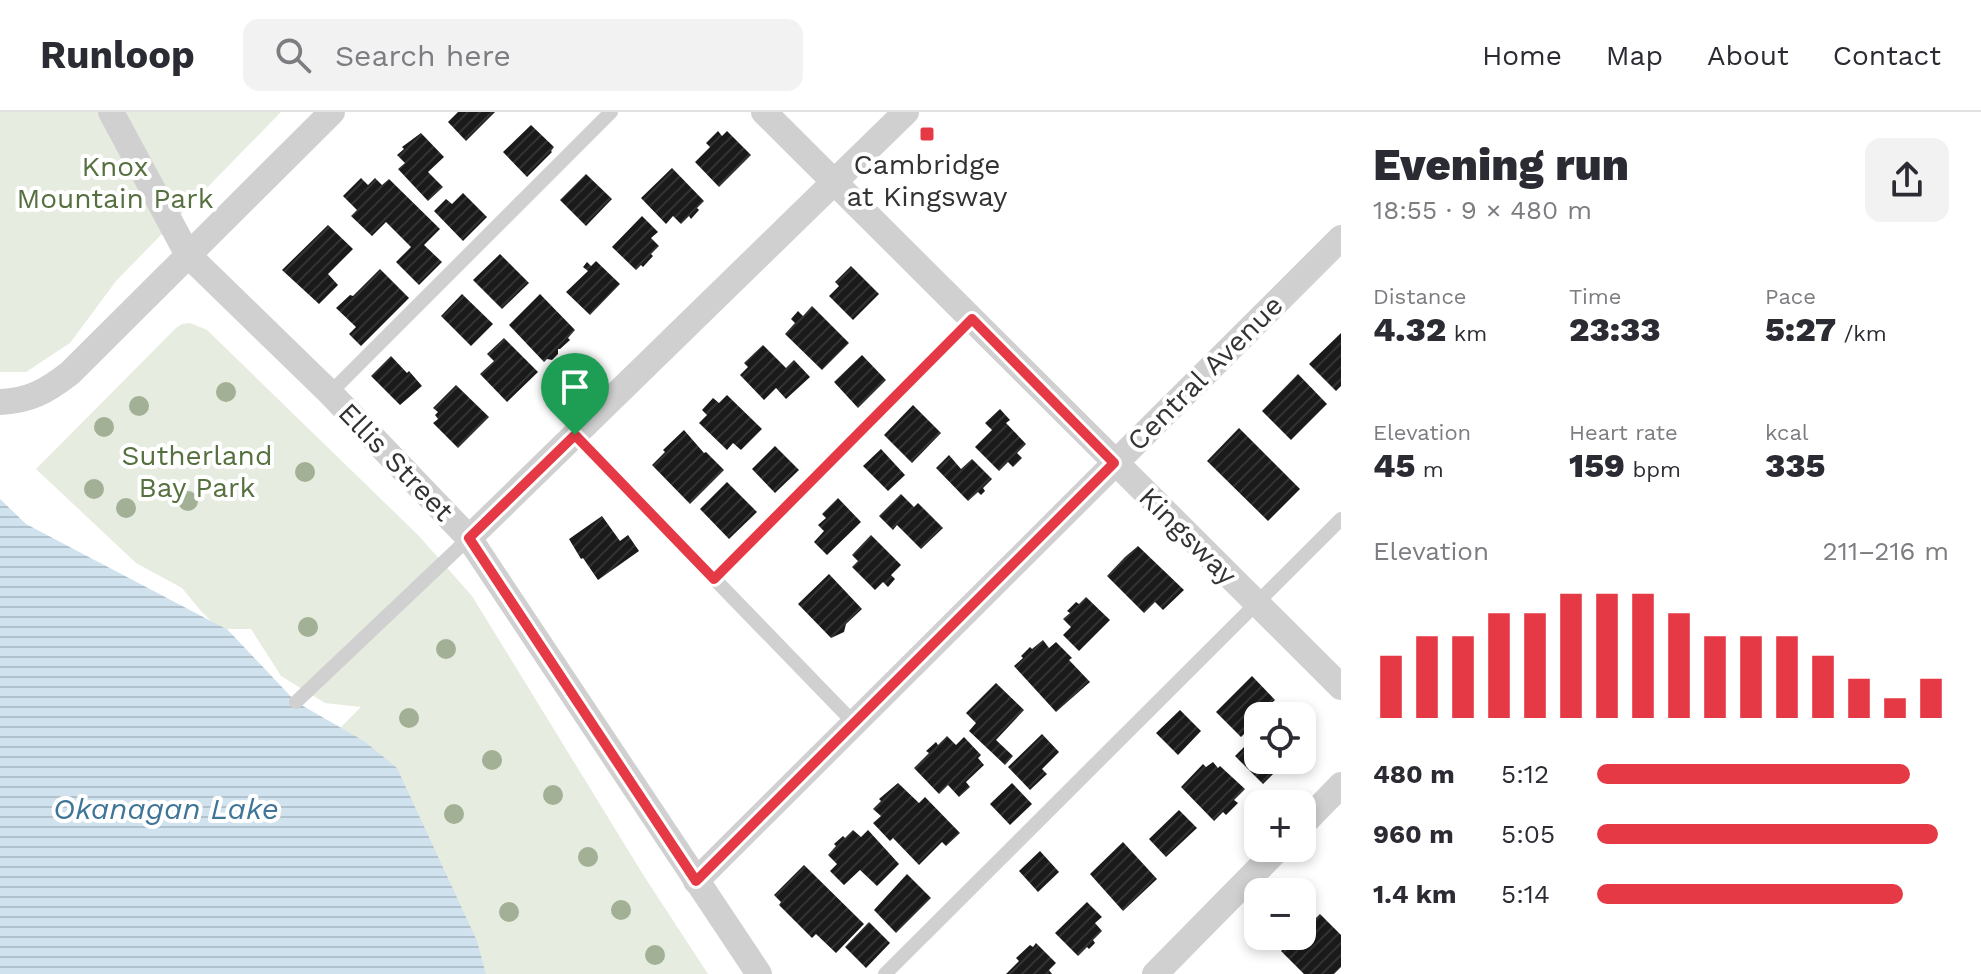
<!DOCTYPE html>
<meta charset="utf-8">
<style>
body{margin:0;font-family:"Work Sans",sans-serif;background:#f2f2f3;color:#2b2b33;height:100vh;display:flex;flex-direction:column;font-size:30px;white-space:nowrap}
*{box-sizing:border-box;margin:0}
p{font-size:26px;color:#7c7c81}
.icon{flex:none;width:44px;height:44px;fill:none;stroke:currentColor;stroke-width:2;stroke-linecap:round;stroke-linejoin:round}
.map{position:relative;flex:1;overflow:hidden}
.panel{display:flex;flex-direction:column;background:#fff;width:640px}
.panel>*{flex:none}
.fabs{position:absolute;left:1244px;top:590px;display:grid;gap:16px}
.fabs a{display:grid;place-items:center;width:72px;height:72px;border-radius:16px;background:#fff;box-shadow:0 4px 12px #0003;font-size:40px}
.pin{position:absolute;display:grid;place-items:center;width:68px;height:68px;color:#fff;margin:-82px -34px;border-radius:50% 50% 50% 0;rotate:-45deg;box-shadow:0 0 8px #0007}
.pin .icon{rotate:45deg}
.round{display:grid;place-items:center;flex:none;width:84px;height:84px;border-radius:16px;background:#f2f2f3}
.summary{display:flex;align-items:center;justify-content:space-between;height:136px;padding:0 32px}
h1{font-size:44px;font-weight:800;line-height:60px}
.figures{display:grid;grid-template-columns:repeat(3,1fr);gap:12px;height:136px;padding:8px 32px}
.figures div{display:grid;align-content:center}
.figures b{font-size:34px;font-weight:800}
.figures small{font-size:22px;font-weight:400}
.figures p{font-size:22px}
.chart{height:224px;padding:16px 32px}
.chart p{display:flex;justify-content:space-between}
.chart svg{width:100%;height:144px;margin-top:8px;stroke:#e63946;stroke-width:6}
ul{padding:0 32px;list-style:none;font-size:26px}
li{display:grid;grid-template-columns:128px 96px 1fr;align-items:center;height:60px}
li i{height:20px;border-radius:10px;background:#e63946}
header{display:flex;align-items:center;gap:48px;box-sizing:border-box;height:112px;padding:0 40px;background:#fff;border-bottom:2px solid #e1e1e2}
header strong{font-size:38px}
nav{display:flex;gap:44px;margin-inline-start:auto;font-size:28px}
.search{width:560px;height:72px;background:#f2f2f3;display:flex;align-items:center;gap:20px;box-sizing:border-box;padding:0 28px;border-radius:16px;color:#7c7c81;font-size:30px}
main{display:flex;flex:1;min-height:0}
.map>svg:first-child{display:block}
</style>
<header>
<strong>Runloop</strong>
<div class="search"><svg class="icon" aria-label="search" viewBox="0 0 24 24"><circle cx="10" cy="10" r="6"/><path d="M15 15l6 6"/></svg>Search here</div>
<nav><a>Home</a><a>Map</a><a>About</a><a>Contact</a></nav>
</header>
<main>
<div class="map">
<svg width="1341" height="862" viewBox="0 0 1341 862">
<defs>
<pattern id="water-rules" width="6" height="5" patternUnits="userSpaceOnUse" patternTransform="scale(2)"><rect width="6" height="5" fill="#cfe2ee"/><path d="M0 2.5h6" fill="none" stroke="#b2c2cd"/></pattern>
<pattern id="building-hatch" width="6" height="6" patternUnits="userSpaceOnUse" patternTransform="scale(2)"><rect width="6" height="6" fill="#1a1a1a"/><path d="M-1 1l2-2M0 6l6-6M5 7l2-2" fill="none" stroke="#333"/></pattern>
</defs>
<rect width="100%" height="100%" fill="#fff"/>
<g fill="#e6ecdf">
<polygon points="0,0 281,0 116,169 70,231 26,260 0,260"/>
<polygon points="190,211 207,218 419,424 472,484 644,764 708,862 476,862 312,644 361,595 325,591 281,564 251,517 224,517 212,510 200,498 182,476 136,451 36,357 176,216 182,212"/>
</g>
<polygon fill="url(#water-rules)" points="0,387 26,412 228,518 296,590 364,629 397,656 477,829 486,862 0,862"/>
<g fill="url(#building-hatch)">
<polygon points="458,0 495,0 466,29 448,10"/>
<polygon points="531,13 554,35 551,39 552,40 527,65 503,40"/>
<polygon points="718,19 722,24 727,19 751,43 719,75 695,50 710,35 706,31"/>
<polygon points="421,21 444,45 428,60 443,75 428,89 398,57 405,51 397,43 404,37 402,35"/>
<polygon points="672,56 704,89 697,96 699,98 691,107 689,104 681,112 673,104 666,112 641,86"/>
<polygon points="586,62 612,87 586,114 560,88"/>
<polygon points="361,66 368,73 375,66 382,73 389,67 440,117 424,133 442,150 419,173 396,150 411,135 386,110 372,124 351,104 357,98 343,84"/>
<polygon points="463,81 487,105 463,129 434,99 446,87 452,92"/>
<polygon points="642,104 658,120 651,126 659,134 651,142 653,144 643,155 641,153 636,158 612,135"/>
<polygon points="328,113 353,137 328,162 338,173 319,192 282,158"/>
<polygon points="500,142 529,171 502,197 473,168"/>
<polygon points="596,149 620,172 590,203 566,180 588,159 583,155 587,150 591,154"/>
<polygon points="851,154 879,182 853,208 829,184 839,174 835,170"/>
<polygon points="380,157 409,186 361,234 349,222 356,215 336,196 350,183 353,184"/>
<polygon points="462,182 493,212 471,234 441,204"/>
<polygon points="540,182 575,218 568,226 570,228 560,237 558,237 558,242 552,248 547,247 544,250 509,213"/>
<polygon points="812,194 849,231 822,258 785,222 795,211 791,207 798,199 803,204"/>
<polygon points="1341,221 1341,274 1336,279 1309,252"/>
<polygon points="504,226 538,260 507,290 480,262 494,249 487,242"/>
<polygon points="763,233 786,256 794,248 810,265 786,287 776,276 764,288 740,263 748,255 744,251"/>
<polygon points="862,243 886,268 858,296 834,270"/>
<polygon points="391,244 407,261 409,259 422,274 400,293 371,264"/>
<polygon points="1298,262 1327,292 1291,328 1262,299"/>
<polygon points="456,273 489,305 458,336 433,311 438,307 435,303 438,300 433,296"/>
<polygon points="727,283 762,317 741,338 733,331 727,338 699,311 707,303 702,298 713,286 719,291"/>
<polygon points="913,293 941,321 912,351 884,323"/>
<polygon points="1000,297 1010,308 1006,311 1026,332 1017,341 1022,346 1013,355 1008,350 999,359 975,335 992,318 985,311"/>
<polygon points="1239,316 1300,377 1268,409 1207,349"/>
<polygon points="684,318 704,341 706,340 724,358 690,392 652,353 665,340 663,338"/>
<polygon points="775,334 799,358 775,381 752,357"/>
<polygon points="881,337 905,363 888,379 863,354"/>
<polygon points="949,343 961,357 972,347 992,367 983,376 985,379 981,383 978,380 968,389 936,356"/>
<polygon points="727,370 757,400 729,427 700,397"/>
<polygon points="901,382 914,395 918,391 943,416 921,437 897,413 893,418 879,404"/>
<polygon points="838,386 861,410 827,443 814,430 824,419 818,413 826,406 822,402"/>
<polygon points="602,404 620,429 628,423 639,439 598,468 583,446 581,447 569,427"/>
<polygon points="871,423 901,453 891,463 895,467 888,475 883,470 875,478 852,455 858,449 852,443"/>
<polygon points="1138,434 1184,478 1163,498 1155,490 1144,501 1107,464 1125,445"/>
<polygon points="829,462 862,497 846,512 844,520 831,526 798,492"/>
<polygon points="1086,485 1110,508 1079,539 1063,523 1071,515 1063,507 1070,501 1067,499 1076,490 1079,492"/>
<polygon points="1043,528 1049,536 1056,530 1072,546 1069,548 1090,570 1056,600 1014,554 1023,546 1021,544 1030,535 1032,537"/>
<polygon points="1252,564 1275,588 1267,595 1275,604 1258,604 1258,636 1244,622 1241,625 1216,600"/>
<polygon points="996,571 1024,598 996,628 1013,644 1005,653 969,619 976,611 966,601"/>
<polygon points="1180,598 1201,619 1178,643 1156,621"/>
<polygon points="1042,622 1059,640 1042,657 1047,662 1030,678 1008,655"/>
<polygon points="947,624 956,633 964,625 981,643 978,646 984,653 966,670 970,675 959,685 948,673 939,682 914,656 929,641 926,639 936,630 938,633"/>
<polygon points="1248,631 1258,642 1258,648 1287,648 1263,672 1235,644"/>
<polygon points="1213,650 1218,656 1220,654 1245,677 1234,688 1238,691 1226,703 1223,700 1214,709 1181,675 1203,652 1206,655"/>
<polygon points="898,671 919,691 925,685 960,721 946,734 942,730 919,753 893,726 890,729 873,711 881,704 873,697 881,689 879,687"/>
<polygon points="1012,671 1032,692 1010,713 990,692"/>
<polygon points="1179,698 1197,716 1166,745 1149,727"/>
<polygon points="853,718 861,725 868,718 899,752 877,774 860,758 844,773 830,759 837,752 828,743 836,734 834,732 843,724 845,726"/>
<polygon points="1123,730 1157,767 1123,799 1090,762"/>
<polygon points="1040,739 1059,760 1038,780 1019,759"/>
<polygon points="804,753 864,812 836,841 816,822 812,826 779,793 781,790 774,783"/>
<polygon points="907,762 931,786 896,821 874,798"/>
<polygon points="1087,790 1102,805 1095,811 1102,819 1093,828 1095,831 1089,837 1087,835 1078,844 1055,821"/>
<polygon points="1320,802 1341,823 1341,855 1334,862 1304,862 1281,839 1296,824 1302,824 1302,818 1305,815 1306,816"/>
<polygon points="869,810 890,831 866,856 845,835"/>
<polygon points="1036,831 1056,851 1049,858 1052,862 1006,862 1019,849 1016,846 1030,833 1033,835"/>
</g>
<g fill="none" stroke-linecap="round" stroke-linejoin="round">
<g stroke="#d0d0d0" stroke-width="14">
<polyline points="330,281 611,0"/>
<polyline points="575,323 854,611"/>
<polyline points="714,467 972,207"/>
<polyline points="296,590 469,426"/>
<polyline points="885,862 1341,407"/>
</g>
<g stroke="#d0d0d0" stroke-width="26">
<polyline points="111,0 188,143 330,281 469,426 759,862"/>
<polyline points="764,0 1341,575"/>
<path d="M0 290C29 289 47 279 70 261L332 0"/>
<polyline points="469,426 906,0"/>
<polyline points="1302,713 1341,673"/>
<polyline points="696,769 1341,126"/>
<polyline points="1155,862 1279,736"/>
</g>
</g>
<g fill="#a2b095">
<circle cx="226" cy="280" r="10"/>
<circle cx="139" cy="294" r="10"/>
<circle cx="104" cy="315" r="10"/>
<circle cx="305" cy="360" r="10"/>
<circle cx="94" cy="377" r="10"/>
<circle cx="188" cy="389" r="10"/>
<circle cx="126" cy="396" r="10"/>
<circle cx="308" cy="515" r="10"/>
<circle cx="446" cy="537" r="10"/>
<circle cx="409" cy="606" r="10"/>
<circle cx="492" cy="648" r="10"/>
<circle cx="553" cy="683" r="10"/>
<circle cx="454" cy="702" r="10"/>
<circle cx="588" cy="745" r="10"/>
<circle cx="621" cy="798" r="10"/>
<circle cx="509" cy="800" r="10"/>
<circle cx="655" cy="843" r="10"/>
</g>
<g fill="none" stroke-linecap="round" stroke-linejoin="round">
<g stroke="#fff" stroke-width="16">
<polygon id="route" points="972,207 1114,351 696,769 469,426 575,323 714,467"/>
</g>
<use href="#route" stroke="#e63946" stroke-width="10"/>
</g>
<rect fill="#e63946" stroke="#fff" stroke-width="3" x="919" y="14" width="16" height="16" rx="4"/>
<g text-anchor="middle" dominant-baseline="central" stroke-width="8" stroke-linejoin="round" paint-order="stroke">
<g font-size="28" fill="#333" stroke="#fff">
<text x="927" y="52">Cambridge<tspan x="927" dy="32">at Kingsway</tspan></text>
</g>
<g font-size="28" fill="#56703f" stroke="#fff">
<text x="115" y="54">Knox<tspan x="115" dy="32">Mountain Park</tspan></text>
<text x="197" y="343">Sutherland<tspan x="197" dy="32">Bay Park</tspan></text>
</g>
<g font-size="28" fill="#333" stroke="#fff">
<text transform="translate(1205 261) rotate(-45)">Central Avenue</text>
<text transform="translate(396 350) rotate(46)">Ellis Street</text>
<text transform="translate(1188 424) rotate(45)">Kingsway</text>
</g>
<g font-size="30" font-style="italic" fill="#3f7597" stroke="#fff">
<text x="166" y="696">Okanagan Lake</text>
</g>
</g>
</svg>
<div class="fabs">
<a><svg class="icon" aria-label="locate" viewBox="0 0 24 24"><circle cx="12" cy="12" r="6"/><path d="M12 2v4M12 18v4M2 12h4M18 12h4"/></svg></a>
<a>+</a>
<a>−</a>
</div>
<div class="pin" style="left:575px;top:323px;background:#1e9e55"><svg class="icon" aria-label="arrive" viewBox="0 0 24 24"><path d="M6 21V4h12l-3 4 3 4H6"/></svg></div>
</div>
<section class="panel">
<div class="summary"><div><h1>Evening run</h1><p>18:55 · 9 × 480 m</p></div><a class="round"><svg class="icon" aria-label="share" viewBox="0 0 24 24"><path d="M12 15V3M7 8l5-5 5 5M5 13v7h14v-7"/></svg></a></div>
<div class="figures">
<div><p>Distance</p><b>4.32<small> km</small></b></div>
<div><p>Time</p><b>23:33</b></div>
<div><p>Pace</p><b>5:27<small> /km</small></b></div>
</div>
<div class="figures">
<div><p>Elevation</p><b>45<small> m</small></b></div>
<div><p>Heart rate</p><b>159<small> bpm</small></b></div>
<div><p>kcal</p><b>335</b></div>
</div>
<div class="chart"><p><span>Elevation</span>211–216 m</p>
<svg viewBox="0 0 160 44" preserveAspectRatio="none"><path d="M5 44V25M15 44V19M25 44V19M35 44V12M45 44V12M55 44V6M65 44V6M75 44V6M85 44V12M95 44V19M105 44V19M115 44V19M125 44V25M135 44V32M145 44V38M155 44V32"/></svg>
</div>
<ul>
<li><b>480 m</b>5:12<i style="width:89%"></i></li>
<li><b>960 m</b>5:05<i style="width:97%"></i></li>
<li><b>1.4 km</b>5:14<i style="width:87%"></i></li>
</ul>
</section>
</main>
